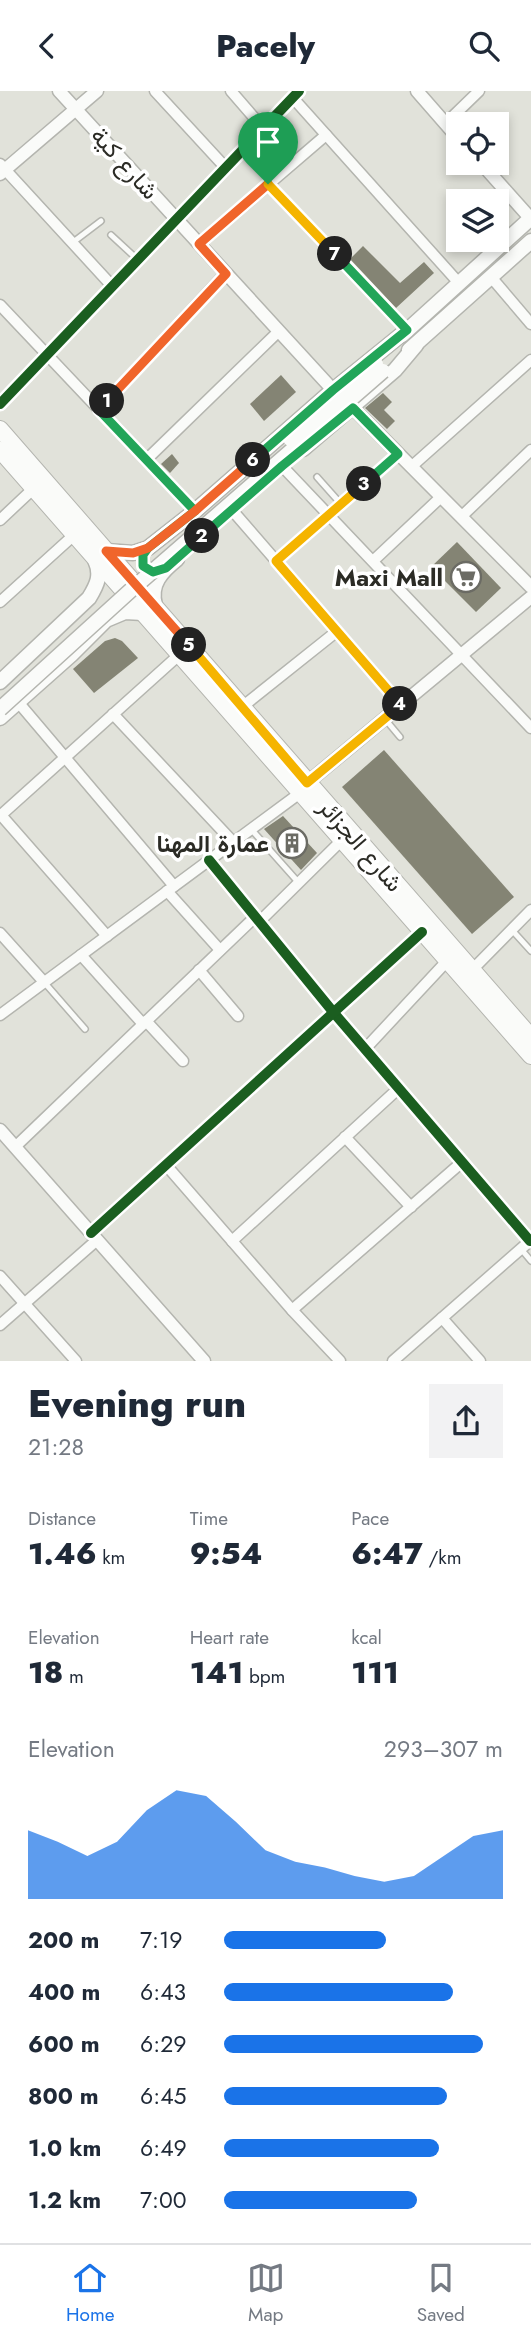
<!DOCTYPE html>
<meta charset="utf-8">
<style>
body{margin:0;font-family:Jost,Vazirmatn,sans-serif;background:#f2f2f3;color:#1f2937;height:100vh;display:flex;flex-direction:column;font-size:26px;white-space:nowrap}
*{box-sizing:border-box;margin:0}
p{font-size:23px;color:#747a83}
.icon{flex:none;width:38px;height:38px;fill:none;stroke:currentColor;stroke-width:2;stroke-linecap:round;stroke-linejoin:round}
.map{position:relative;height:1270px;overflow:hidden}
.sheet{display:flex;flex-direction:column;background:#fff;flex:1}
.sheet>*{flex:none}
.buttons{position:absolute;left:446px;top:21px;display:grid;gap:14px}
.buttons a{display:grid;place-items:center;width:63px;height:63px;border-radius:0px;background:#fff;box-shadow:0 4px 10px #0003;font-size:35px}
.pin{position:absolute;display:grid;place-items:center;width:60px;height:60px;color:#fff;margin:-72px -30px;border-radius:50% 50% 50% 0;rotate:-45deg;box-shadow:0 0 7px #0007}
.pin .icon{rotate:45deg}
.km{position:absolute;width:35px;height:35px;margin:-18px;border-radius:50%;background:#222;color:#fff;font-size:19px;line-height:35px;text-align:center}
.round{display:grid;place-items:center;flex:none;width:74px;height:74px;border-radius:0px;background:#f2f2f3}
.overview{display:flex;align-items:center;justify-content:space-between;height:119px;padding:0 28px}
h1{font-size:38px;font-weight:800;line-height:52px}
.stats{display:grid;grid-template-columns:repeat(3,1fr);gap:10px;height:119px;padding:7px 28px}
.stats div{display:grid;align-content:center}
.stats b{font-size:30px;font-weight:800}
.stats small{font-size:19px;font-weight:400}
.stats p{font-size:19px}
.chart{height:196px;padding:14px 28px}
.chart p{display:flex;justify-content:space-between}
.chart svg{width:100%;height:126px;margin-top:7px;fill:#1a73e8;opacity:.7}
ul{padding:0 28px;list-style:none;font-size:23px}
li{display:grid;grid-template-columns:112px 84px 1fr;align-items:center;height:52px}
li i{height:18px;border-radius:9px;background:#1a73e8}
header{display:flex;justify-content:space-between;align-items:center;height:91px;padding:0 28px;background:#fff;font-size:32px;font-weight:800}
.menu{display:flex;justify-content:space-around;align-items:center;height:98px;border-top:2px solid #e0e1e3;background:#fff;font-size:19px;color:#747a83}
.menu a{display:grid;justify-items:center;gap:4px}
.menu .selected{color:#1a73e8}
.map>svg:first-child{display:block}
</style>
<header><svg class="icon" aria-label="back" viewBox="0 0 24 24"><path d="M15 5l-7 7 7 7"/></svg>Pacely<svg class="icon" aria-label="search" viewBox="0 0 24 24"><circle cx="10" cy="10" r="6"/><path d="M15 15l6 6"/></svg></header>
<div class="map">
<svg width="531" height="1270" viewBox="0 0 531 1270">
<rect width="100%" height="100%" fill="#e1e2da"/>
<g fill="#848474">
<polygon points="363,155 400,192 424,171 434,182 396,217 350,168"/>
<polygon points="281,284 296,301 264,330 250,313"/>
<polygon points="383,302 392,311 384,319 395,330 387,338 365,317"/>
<polygon points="172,363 179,372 170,382 161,373"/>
<polygon points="457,451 501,497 476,521 431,476"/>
<polygon points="115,547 122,550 138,567 94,602 73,578 105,550"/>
<polygon points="384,659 514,806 472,843 342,696"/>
<polygon points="283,725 317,762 301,779 264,738"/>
</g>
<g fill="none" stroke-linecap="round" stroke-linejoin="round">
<g stroke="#b4b5af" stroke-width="8">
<g id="service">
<polyline points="111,144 137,168"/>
<polyline points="72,152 101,130"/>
<polyline points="317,386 341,413"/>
<polyline points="385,628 400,646"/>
<polyline points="251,738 299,792"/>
<polyline points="511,838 531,860"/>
<polyline points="44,891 85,938"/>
<polyline points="521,1158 531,1170"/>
</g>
</g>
<g stroke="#b4b5af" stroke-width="13">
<g id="minor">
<polyline points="155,0 225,76"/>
<polyline points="231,0 263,37"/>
<polyline points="293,7 458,191"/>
<polyline points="446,32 479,0"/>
<polyline points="0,73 113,196"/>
<polyline points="268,93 407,239"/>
<polyline points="199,153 326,44"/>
<polyline points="491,186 531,233"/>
<polyline points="0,214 195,420"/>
<polyline points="0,313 299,0"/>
<polyline points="99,319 226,182"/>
<polyline points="146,369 279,240"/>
<polyline points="282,375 531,637"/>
<polyline points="411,376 531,269"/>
<polyline points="232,419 401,614"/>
<polyline points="461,426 531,359"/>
<polyline points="0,429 33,398"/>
<polyline points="276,470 398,363"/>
<polyline points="373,470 441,406"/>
<polyline points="0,511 74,444"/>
<polyline points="18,611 174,795"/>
<polyline points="242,616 336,541"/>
<polyline points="113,623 233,751"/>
<polyline points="1,724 107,845"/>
<polyline points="0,725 179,564"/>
<polyline points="209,769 334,922 530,1150"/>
<polyline points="167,800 220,859"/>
<polyline points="259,831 342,749"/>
<polyline points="0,842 44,891"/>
<polyline points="81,864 143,933"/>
<polyline points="199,879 238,925"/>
<polyline points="472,879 531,819"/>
<polyline points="0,924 300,702"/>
<polyline points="146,930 183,970"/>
<polyline points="365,958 447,870"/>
<polyline points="345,1046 411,1116"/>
<polyline points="15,1056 255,826"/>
<polyline points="166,1074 292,1219 340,1270"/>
<polyline points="91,1142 422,841"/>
<polyline points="232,1150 399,997"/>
<polyline points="0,1185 76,1270"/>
<polyline points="292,1219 461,1072"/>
<polyline points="442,1227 480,1270"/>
<polyline points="0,1234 97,1149"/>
<polyline points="393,1270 531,1149"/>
</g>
</g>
<g stroke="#b4b5af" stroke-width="15">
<g id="tertiary">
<polyline points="59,0 333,299"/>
<polyline points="417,0 458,47"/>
<polyline points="481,72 531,128"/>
<polyline points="0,83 97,0"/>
<polyline points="353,317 531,496"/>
<polyline points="307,692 531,506"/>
<polyline points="0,1039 204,1270"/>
</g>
</g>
<g stroke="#b4b5af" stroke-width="17">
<g id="secondary">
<polyline points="402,244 531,127"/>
<polyline points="409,259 531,150"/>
<polyline points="303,358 395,279 416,254"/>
<polyline points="106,460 133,462 148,457 195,420 333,299 407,239"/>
<path d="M155 514C149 493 162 480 177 468"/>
<path d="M0 591 89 507C97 494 102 484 95 469"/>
<polyline points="0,627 71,564 106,529 125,521 143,522"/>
</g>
</g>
<g stroke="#b4b5af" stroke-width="18">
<g id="primary">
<polyline points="0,338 531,946"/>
<polyline points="0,359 531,965"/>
</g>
</g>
<use href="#service" stroke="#fafbf9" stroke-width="5"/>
<use href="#minor" stroke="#fafbf9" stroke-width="10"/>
<use href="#tertiary" stroke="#fafbf9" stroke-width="12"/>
<use href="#secondary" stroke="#fafbf9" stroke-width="14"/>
<use href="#primary" stroke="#fafbf9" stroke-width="16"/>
<g stroke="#b4b5af" stroke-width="17" stroke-linecap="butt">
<g id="secondary-bridge">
<polyline points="290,348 376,273"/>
<polyline points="0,618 131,499 383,280"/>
</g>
</g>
<use href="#secondary-bridge" stroke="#fafbf9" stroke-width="14"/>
<g stroke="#fff" stroke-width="15">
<g id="cycleway">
<polyline points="0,313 299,0"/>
<polyline points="209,769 334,922 530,1150"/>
<polyline points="91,1142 422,841"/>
</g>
</g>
<use href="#cycleway" stroke="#1b5e20" stroke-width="10"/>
</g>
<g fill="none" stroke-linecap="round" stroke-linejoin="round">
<g stroke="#fff" stroke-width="14">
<polyline id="split-1" points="107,310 226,183 199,153 268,93"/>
</g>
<g stroke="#fff" stroke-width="14">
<polyline id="split-2" points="107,310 99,319 195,420 148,457 143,464 143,475 153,481 166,477 202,445"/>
</g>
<g stroke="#fff" stroke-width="14">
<polyline id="split-3" points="202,445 282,375 353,317 398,363 364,393"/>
</g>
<g stroke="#fff" stroke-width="14">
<polyline id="split-4" points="364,393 276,470 400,613"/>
</g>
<g stroke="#fff" stroke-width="14">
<polyline id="split-5" points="189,554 307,692 401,614 400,613"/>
</g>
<g stroke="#fff" stroke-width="14">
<polyline id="split-6" points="189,554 106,460 133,462 148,457 195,420 253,369"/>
</g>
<g stroke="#fff" stroke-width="14">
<polyline id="split-7" points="253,369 333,299 407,239 335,163"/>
</g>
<g stroke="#fff" stroke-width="14">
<polyline id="split-8" points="268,93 335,163"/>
</g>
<use href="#split-1" stroke="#f0652b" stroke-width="9"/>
<use href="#split-2" stroke="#22a559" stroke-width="9"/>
<use href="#split-3" stroke="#22a559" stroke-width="9"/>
<use href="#split-4" stroke="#f5b400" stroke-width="9"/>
<use href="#split-5" stroke="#f5b400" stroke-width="9"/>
<use href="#split-6" stroke="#f0652b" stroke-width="9"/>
<use href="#split-7" stroke="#22a559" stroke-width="9"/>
<use href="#split-8" stroke="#f5b400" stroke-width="9"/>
</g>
<defs>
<g id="supermarket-ring" transform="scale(1.575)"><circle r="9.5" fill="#fff" stroke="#6b6b64" stroke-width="1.5"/><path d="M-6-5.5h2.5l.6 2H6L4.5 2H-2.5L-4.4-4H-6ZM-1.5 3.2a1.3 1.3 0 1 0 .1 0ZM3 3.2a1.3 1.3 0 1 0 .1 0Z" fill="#6b6b64"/></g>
<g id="building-ring" transform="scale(1.575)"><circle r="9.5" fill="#fff" stroke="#6b6b64" stroke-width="1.5"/><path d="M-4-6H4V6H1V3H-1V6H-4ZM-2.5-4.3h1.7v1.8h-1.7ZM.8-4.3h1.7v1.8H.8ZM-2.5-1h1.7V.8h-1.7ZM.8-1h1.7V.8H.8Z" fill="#6b6b64"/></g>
</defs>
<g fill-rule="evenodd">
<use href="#supermarket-ring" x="466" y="486"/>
<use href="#building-ring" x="292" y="752"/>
</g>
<g text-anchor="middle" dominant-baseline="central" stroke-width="7" stroke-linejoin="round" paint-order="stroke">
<g font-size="24" fill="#2b2b25" stroke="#fff">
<text transform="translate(125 72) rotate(48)">شارع كية</text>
<text transform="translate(361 754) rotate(49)">شارع الجزائر</text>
</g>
<g font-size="24" font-weight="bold" fill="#2b2b25" stroke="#fff" text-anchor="end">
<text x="443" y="486">Maxi Mall</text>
<text x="269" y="752">عمارة المهنا</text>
</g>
</g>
</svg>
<div class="buttons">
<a><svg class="icon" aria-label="locate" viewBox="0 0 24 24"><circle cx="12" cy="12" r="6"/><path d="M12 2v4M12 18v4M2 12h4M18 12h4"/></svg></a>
<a><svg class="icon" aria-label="layers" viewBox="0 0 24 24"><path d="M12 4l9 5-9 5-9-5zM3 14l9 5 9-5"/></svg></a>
</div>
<div class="pin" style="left:268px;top:93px;background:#1e9e55"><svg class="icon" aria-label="arrive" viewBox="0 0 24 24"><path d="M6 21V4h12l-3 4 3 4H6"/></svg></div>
<b class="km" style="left:107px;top:310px">1</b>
<b class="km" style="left:202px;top:445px">2</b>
<b class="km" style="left:364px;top:393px">3</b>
<b class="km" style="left:400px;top:613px">4</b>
<b class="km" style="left:189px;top:554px">5</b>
<b class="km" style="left:253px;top:369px">6</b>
<b class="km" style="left:335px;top:163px">7</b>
</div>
<section class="sheet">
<div class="overview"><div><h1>Evening run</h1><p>21:28</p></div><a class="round"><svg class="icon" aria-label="share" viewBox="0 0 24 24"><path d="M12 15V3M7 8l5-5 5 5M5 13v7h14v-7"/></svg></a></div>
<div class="stats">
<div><p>Distance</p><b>1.46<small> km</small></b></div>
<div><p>Time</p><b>9:54</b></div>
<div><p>Pace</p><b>6:47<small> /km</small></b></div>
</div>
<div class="stats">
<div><p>Elevation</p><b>18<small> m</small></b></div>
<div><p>Heart rate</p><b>141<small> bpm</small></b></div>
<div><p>kcal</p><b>111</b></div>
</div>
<div class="chart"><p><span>Elevation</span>293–307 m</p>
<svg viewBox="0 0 160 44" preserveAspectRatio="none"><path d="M0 44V20L10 24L20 29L30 24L40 13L50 6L60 8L70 17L80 27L90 31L100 33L110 36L120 38L130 36L140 29L150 22L160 20V44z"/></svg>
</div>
<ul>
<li><b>200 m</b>7:19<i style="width:58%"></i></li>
<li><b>400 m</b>6:43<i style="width:82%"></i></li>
<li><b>600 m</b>6:29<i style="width:93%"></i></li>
<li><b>800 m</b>6:45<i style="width:80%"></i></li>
<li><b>1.0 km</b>6:49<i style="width:77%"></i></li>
<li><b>1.2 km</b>7:00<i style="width:69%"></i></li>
</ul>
</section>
<nav class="menu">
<a class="selected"><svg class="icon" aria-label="home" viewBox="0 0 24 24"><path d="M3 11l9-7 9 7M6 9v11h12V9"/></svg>Home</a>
<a><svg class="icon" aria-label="map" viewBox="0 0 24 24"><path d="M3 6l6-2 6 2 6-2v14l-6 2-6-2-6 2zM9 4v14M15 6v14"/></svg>Map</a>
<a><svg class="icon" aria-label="saved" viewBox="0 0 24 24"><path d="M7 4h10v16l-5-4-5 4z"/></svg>Saved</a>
</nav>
